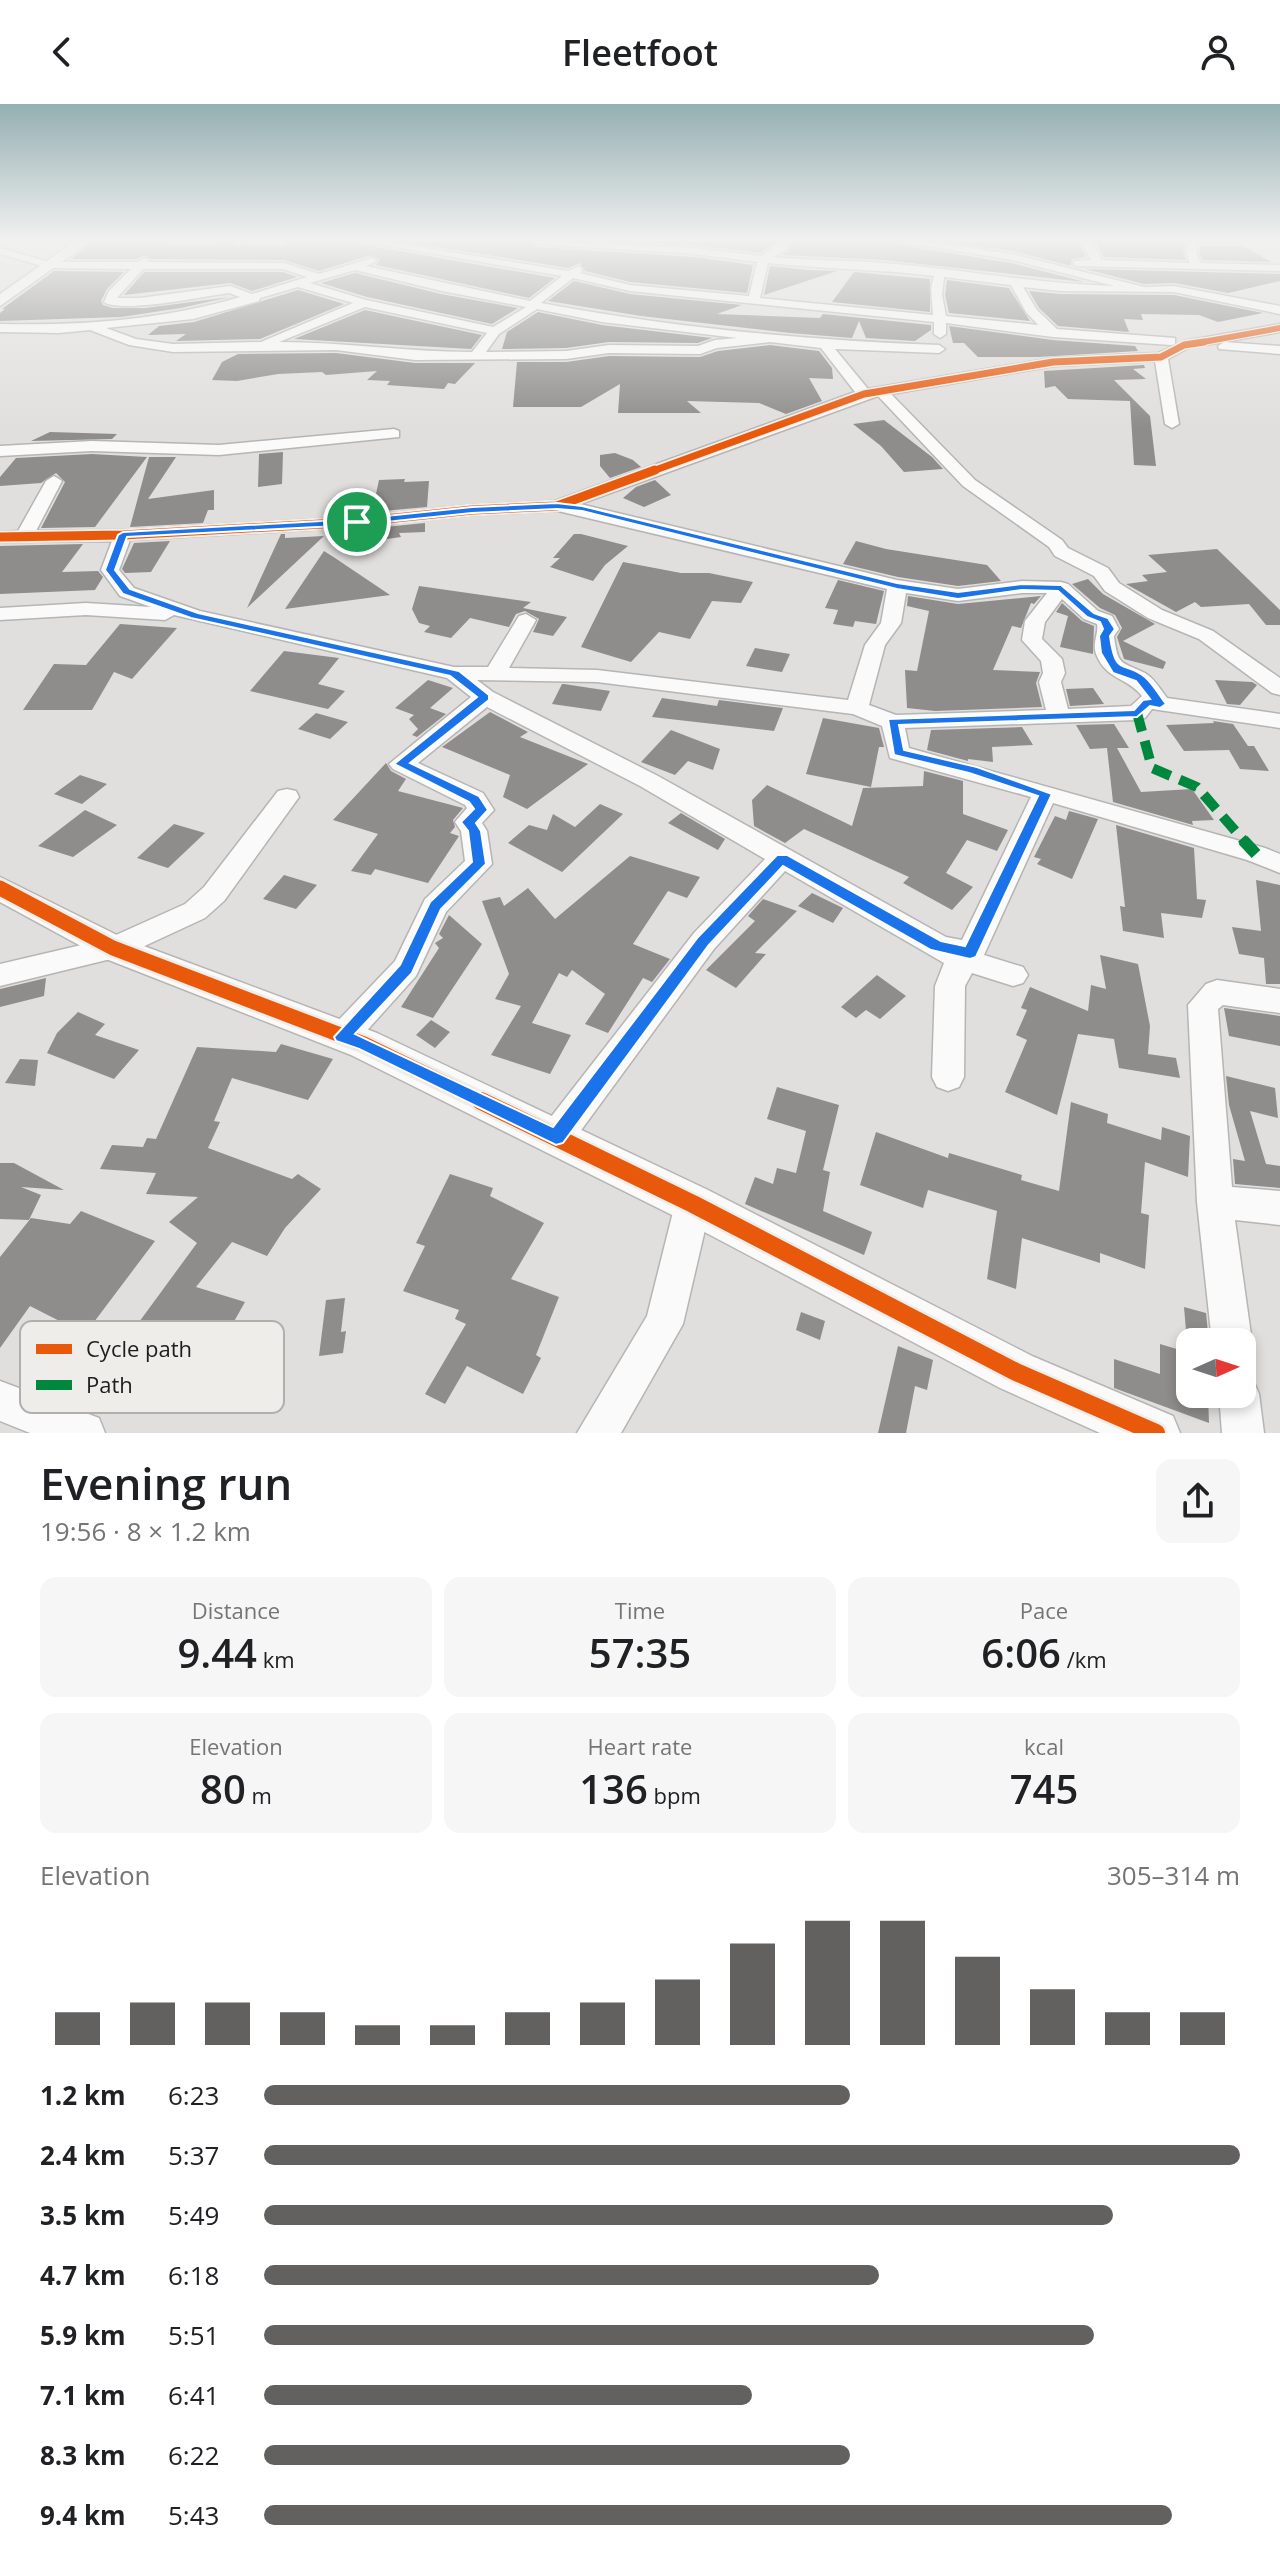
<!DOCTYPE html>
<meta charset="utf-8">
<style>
body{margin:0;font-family:"Open Sans",sans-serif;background:#f6f6f6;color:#202124;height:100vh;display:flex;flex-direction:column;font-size:30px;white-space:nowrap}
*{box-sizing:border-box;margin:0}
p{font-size:26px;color:#757577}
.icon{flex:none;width:44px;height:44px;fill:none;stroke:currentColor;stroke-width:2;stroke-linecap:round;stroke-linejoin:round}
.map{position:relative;height:1329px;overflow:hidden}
.panel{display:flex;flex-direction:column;background:#fff;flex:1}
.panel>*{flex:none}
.needle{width:52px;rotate:87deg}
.fabs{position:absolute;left:1176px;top:1224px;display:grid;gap:16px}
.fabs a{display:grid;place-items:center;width:80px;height:80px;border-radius:16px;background:#fff;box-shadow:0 4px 12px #0003;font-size:40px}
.pin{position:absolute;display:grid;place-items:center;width:68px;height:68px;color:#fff;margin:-34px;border:4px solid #fff;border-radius:50%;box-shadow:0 2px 8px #0007}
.round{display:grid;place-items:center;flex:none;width:84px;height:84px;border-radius:16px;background:#f6f6f6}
.summary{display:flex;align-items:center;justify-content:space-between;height:136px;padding:0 40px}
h1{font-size:44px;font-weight:600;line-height:60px}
.stats{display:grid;grid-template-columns:repeat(3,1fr);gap:12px;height:136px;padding:8px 40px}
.stats div{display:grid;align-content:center;border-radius:16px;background:#f6f6f6;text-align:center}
.stats b{font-size:40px;font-weight:600}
.stats small{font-size:22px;font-weight:400}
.stats p{font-size:22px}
.chart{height:224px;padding:16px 40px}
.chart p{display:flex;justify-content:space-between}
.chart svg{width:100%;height:144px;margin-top:8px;stroke:#626160;stroke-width:6}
ul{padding:0 40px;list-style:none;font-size:26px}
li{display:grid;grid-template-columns:128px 96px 1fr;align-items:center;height:60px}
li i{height:20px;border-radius:10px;background:#626160}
header{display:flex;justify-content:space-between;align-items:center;height:104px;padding:0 40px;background:#fff;font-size:36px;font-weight:600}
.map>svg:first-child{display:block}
</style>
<header><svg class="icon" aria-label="back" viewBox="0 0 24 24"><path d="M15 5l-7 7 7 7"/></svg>Fleetfoot<svg class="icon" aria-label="person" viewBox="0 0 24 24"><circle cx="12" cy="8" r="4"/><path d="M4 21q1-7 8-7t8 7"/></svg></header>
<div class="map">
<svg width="1280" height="1329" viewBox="0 0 1280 1329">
<rect width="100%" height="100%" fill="#e0dfdd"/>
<g fill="#8e8d8c">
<polygon points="94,137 171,138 167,141 231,140 238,143 245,140 281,142 292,137 357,137 359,140 555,174 529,194 376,161 380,156 371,151 319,167 284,156 150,155 145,151 137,155 71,155"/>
<polygon points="401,137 529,137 537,143 695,153 753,161 747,189 630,178 585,167 580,159 568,164"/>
<polygon points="599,137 775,137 761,149 695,141"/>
<polygon points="792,137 893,137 896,140 1011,159 1085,178 884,156 783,151 789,146"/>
<polygon points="941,137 1078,137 1086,153 1072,155 1071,162 1013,147"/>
<polygon points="1095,137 1186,139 1183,148 1186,156 1104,153"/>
<polygon points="1201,142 1243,142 1271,158 1203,156 1199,149"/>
<polygon points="770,162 809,166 837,167 764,191"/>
<polygon points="1085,165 1280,170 1280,177 1228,189 1175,179 1144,180"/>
<polygon points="54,167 124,168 107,185 101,197 103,201 113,204 145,204 230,193 181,204 121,213 0,217 0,209 5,205 2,205"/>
<polygon points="144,168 283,168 297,173 252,187 230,179 124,191"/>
<polygon points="854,168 930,175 930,208 832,198"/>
<polygon points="355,169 441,190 518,204 492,220 367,193 321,179"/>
<polygon points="947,176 1009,184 1030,217 949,209 945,191"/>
<polygon points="574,177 630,190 742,201 717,210 820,214 823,210 931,221 931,226 915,237 866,234 859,217 852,234 790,229 641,212 548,197"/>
<polygon points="298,186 344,200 260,235 176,237 186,230 148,231 159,222 194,218"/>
<polygon points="1029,187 1060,190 1174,191 1263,209 1218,218 1199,211 1141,210 1143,216 1124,215 1129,228 1058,222 1039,204"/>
<polygon points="365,206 482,231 471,245 294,235"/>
<polygon points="538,208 602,221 712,234 698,239 609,238 566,244 502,245 507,228"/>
<polygon points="949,222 1053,236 1135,242 1138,247 1038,253 978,253 964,239 953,239"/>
<polygon points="770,241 819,247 832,264 833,275 809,274 822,297 786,310 759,299 687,297 701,309 618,309 620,280 581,303 513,303 517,258 566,258 609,252 700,253 718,247"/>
<polygon points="336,249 415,259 475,259 455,280 448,279 444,285 387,281 390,277 367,276 377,267 326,271 322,268 278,270 237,277 212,276 222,258 238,250"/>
<polygon points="1144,261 1145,264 1133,265 1146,275 1114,276 1150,312 1156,362 1134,361 1130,297 1068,295 1055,282 1045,284 1044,267"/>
<polygon points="884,316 932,353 943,365 904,368 881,342 853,320"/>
<polygon points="50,328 117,330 112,335 31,337"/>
<polygon points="283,348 282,380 258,383 259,350"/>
<polygon points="615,349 633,356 641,363 610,374 600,362 600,351"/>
<polygon points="92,350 147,353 95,423 41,424 65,378 56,369 41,379 0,382 0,373 16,354"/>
<polygon points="149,353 176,353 148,395 214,386 214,406 208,406 203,419 130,423"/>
<polygon points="405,375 404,378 429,377 427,403 372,408 379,376"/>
<polygon points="655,376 671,391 644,403 623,394 636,383"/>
<polygon points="425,419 425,428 399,429 401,433 380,436 375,424"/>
<polygon points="281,430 285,430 285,434 324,432 247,504"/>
<polygon points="574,430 581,430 628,442 605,461 593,477 550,463 560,454 553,454"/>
<polygon points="170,437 151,468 125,469 122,465 134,439"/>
<polygon points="856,437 886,445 987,461 1001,477 958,482 898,473 843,460"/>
<polygon points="83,440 62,468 98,467 103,473 95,486 0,490 0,442"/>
<polygon points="1217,445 1280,506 1280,521 1266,521 1249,500 1201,503 1195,498 1176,508 1126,480 1148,477 1142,471 1167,468 1148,451"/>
<polygon points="324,447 335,454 390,491 285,505"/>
<polygon points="623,458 681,469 709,469 753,478 741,499 712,497 690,535 659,528 631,558 581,543"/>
<polygon points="1088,475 1103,490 1155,520 1123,537 1166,558 1163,565 1124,555 1117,533 1122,524 1115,511 1100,504 1072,480"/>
<polygon points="838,476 884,487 876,520 855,517 853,523 833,520 838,506 825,504"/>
<polygon points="419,482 531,498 523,504 567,513 553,532 533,528 539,515 525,507 516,510 509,523 470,514 451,534 424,528 430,522 419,519 412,505"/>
<polygon points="908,492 958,500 1041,492 1034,500 1031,499 1021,524 1012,522 993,566 1040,568 1036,579 1042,603 935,607 907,604 905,566 917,567 929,507 907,502"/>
<polygon points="1062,499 1082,517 1094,522 1093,550 1060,543 1068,512 1056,508"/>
<polygon points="120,520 177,524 132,575 114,568 92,606 23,606 54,560 86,561"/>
<polygon points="755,544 790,550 782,568 746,562"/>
<polygon points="284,547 339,554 318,580 345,587 328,605 250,587"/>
<polygon points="428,576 453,584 430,604 446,610 417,633 412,631 418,625 409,615 414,611 395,604"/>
<polygon points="1215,576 1252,578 1257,581 1240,601 1227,600"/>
<polygon points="562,580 564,580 610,587 601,607 552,600"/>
<polygon points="1093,584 1104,600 1070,602 1066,585"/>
<polygon points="662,594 717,602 719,596 783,604 774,627 652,613"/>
<polygon points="490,608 528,628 520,633 588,660 527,705 503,693 510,671 442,643"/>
<polygon points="316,609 348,618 330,635 298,625"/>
<polygon points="823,614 879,624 884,643 879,643 871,683 806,670"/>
<polygon points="1213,617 1233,620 1248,642 1254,642 1269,667 1240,665 1229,646 1184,647 1166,621 1214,619"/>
<polygon points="1114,620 1129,644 1117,644 1141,688 1192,685 1214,716 1192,717 1193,721 1113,698 1107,644 1090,645 1076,621"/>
<polygon points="1022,623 1033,641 992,643 993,658 968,655 968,657 927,646 931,626"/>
<polygon points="671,626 720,645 713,666 688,657 675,671 641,658"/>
<polygon points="386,659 391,667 406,675 398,687 463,704 453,716 455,723 450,729 459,732 428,779 375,765 371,771 351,767 378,730 333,716"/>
<polygon points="924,667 963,677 963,710 1008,726 997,747 967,736 946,769 973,783 952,806 903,779 909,773 804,725 785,739 754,722 752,696 767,681 852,722 863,684 923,682"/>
<polygon points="80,671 107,680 82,700 54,690"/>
<polygon points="600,700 623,710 562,768 508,739 529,721 547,726 553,710 575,723"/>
<polygon points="85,706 117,721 73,753 38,742"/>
<polygon points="1069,707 1098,715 1072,775 1037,760 1041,755 1034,753 1055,712 1066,716"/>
<polygon points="681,709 725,735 718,746 668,719"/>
<polygon points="174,720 205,729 168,764 137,754"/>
<polygon points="1116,721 1194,744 1197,795 1206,796 1202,814 1161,809 1164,834 1123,827 1120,802 1125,803"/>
<polygon points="630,752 700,773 687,794 668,787 633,840 670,855 652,878 643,874 608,929 585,920 605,890 572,866 567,873 559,869 532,919 571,931 550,970 491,951 521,902 495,895 509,870 482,797 500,793 504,802 528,784 555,815"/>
<polygon points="284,771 317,781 296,805 263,795"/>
<polygon points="1256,776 1280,781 1280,880 1266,880 1264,854 1239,850 1232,823 1261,827"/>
<polygon points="812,789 843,804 833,819 798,802"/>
<polygon points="763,795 797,807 755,849 766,850 736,884 706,866 755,817 748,812"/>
<polygon points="449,811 482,840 433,914 401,903 439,844 435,839 443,834 439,830"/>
<polygon points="1100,851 1138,860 1150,922 1148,950 1176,954 1180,974 1119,964 1114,935 1078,930 1057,1011 1005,988 1027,936 1016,931 1027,906 1021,904 1030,883 1088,907 1091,881 1106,885"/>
<polygon points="877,871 906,892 880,915 866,906 856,914 841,903"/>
<polygon points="46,874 44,892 0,903 0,885"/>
<polygon points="1224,904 1280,912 1280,942 1229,932"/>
<polygon points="78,908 105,920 95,931 139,946 114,975 47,949 57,929"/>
<polygon points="431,916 450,928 435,944 416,931"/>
<polygon points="281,940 333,955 308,996 232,974 214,1017 220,1018 208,1044 292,1075 298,1070 321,1085 285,1124 267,1152 232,1138 196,1183 245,1198 223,1237 245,1250 208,1304 136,1267 144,1256 120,1244 197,1139 169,1118 198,1093 146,1090 156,1069 100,1065 112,1041 143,1043 147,1034 156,1035 197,943 276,948"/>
<polygon points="20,955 38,956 35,982 5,979"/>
<polygon points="1226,972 1275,984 1278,1014 1250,1007 1266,1060 1280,1062 1280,1084 1235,1080 1233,1055 1245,1057 1229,1001"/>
<polygon points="777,983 839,1001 823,1066 830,1068 823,1107 872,1128 864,1151 745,1100 755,1073 773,1080 777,1064 796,1069 806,1027 767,1015"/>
<polygon points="1071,998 1108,1010 1107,1019 1161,1036 1162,1023 1190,1032 1188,1073 1145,1058 1141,1109 1149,1111 1145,1165 1100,1149 1100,1159 1022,1134 1016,1185 987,1175 997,1107 928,1086 923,1104 860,1081 876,1028 948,1054 949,1049 1022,1071 1021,1076 1059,1087"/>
<polygon points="0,1059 14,1059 64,1086 21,1083 41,1091 29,1116 0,1115"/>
<polygon points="450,1070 493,1084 490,1092 544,1119 511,1175 559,1193 536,1251 541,1254 523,1290 467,1262 445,1300 425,1290 466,1220 455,1215 459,1206 403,1187 425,1142 416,1139"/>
<polygon points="81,1107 155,1137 85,1230 30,1202 0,1244 0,1153 31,1114 70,1120"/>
<polygon points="345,1194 341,1228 346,1227 343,1249 319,1252 326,1196"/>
<polygon points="1184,1203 1206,1209 1209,1238 1187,1238"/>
<polygon points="801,1208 825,1217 820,1236 796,1226"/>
<polygon points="1160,1240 1190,1249 1190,1290 1208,1290 1209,1319 1114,1284 1114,1255 1160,1270"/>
<polygon points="898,1242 933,1256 927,1286 915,1282 906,1329 878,1329"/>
</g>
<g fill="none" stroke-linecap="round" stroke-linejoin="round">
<g stroke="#b6b5b3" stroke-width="3">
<g id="minor">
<polygon points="232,137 244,137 239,140"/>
<path d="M360 137H383L569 167 578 162 583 165 580 169 630 181 749 192 757 158 695 150 537 140 532 137 695 144 762 152 779 137H789L786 145 774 153C811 157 847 156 884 159 961 165 1036 180 1114 182L1012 156 896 137H921L1012 150 1144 183 1174 182 1280 202V210L1174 188 1060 187 1023 183 1037 206 1057 225 1175 234V240L1171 241 1053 233 946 219V230L940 234 934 230V218L630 187 573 174 541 199C673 224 806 236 939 241L945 245 939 249 835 245 868 285 1053 254 1158 249 1184 237 1280 220V228L1188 244 1168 255 1179 320 1172 324 1165 320 1155 257 1053 262 891 290 975 376 1062 436 1068 444 1108 464 1119 479 1162 506 1213 527 1280 574V591L1272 589 1199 535 1148 514 1105 487 1094 472 1055 452 1049 443 963 382 878 292 580 400 897 476 958 485 1022 477 1061 478 1068 480 1098 507 1112 512 1119 525 1114 532C1118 563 1121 557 1145 569 1154 574 1161 586 1167 594L1280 610V624L1152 605 1145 614 1137 616 905 624 909 644 1265 744 1280 750V769L1247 756 1053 699 984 851 1023 863 1028 871 1023 879 1013 882 972 869 965 882 964 973 959 983 948 987 937 983 932 973 935 882 944 859 785 767 714 845 568 1044 556 1048 544 1044 539 1033 544 1022 694 829 765 755 640 682 487 603 418 659 483 689 494 706 482 719 487 727 492 760 446 808 416 872 353 942 342 946 331 942 326 933 331 924 395 857 425 795 465 757 461 727 455 718 467 704 465 701 393 665 389 660 471 593 447 574 174 511 165 516 86 511 0 516V504L86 499 151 503 120 492 101 466 112 437 0 438V428L18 427 46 377 54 372 62 377 36 427 123 426 357 413 472 401 555 397 855 288 821 244 770 238 717 244 700 250 609 249 566 255 415 256 336 246 173 248 129 241 90 226 59 229 0 228V220C81 222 163 216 240 193L229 189C204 192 122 210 104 198L109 187 131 165 49 164 0 150V144L49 158H138L145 154 149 158 284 159 319 170 372 154 377 157 366 162 530 197 562 172ZM768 159C823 165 879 165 934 172L931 184 933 211 760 194ZM143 165H283L307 173 252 190 230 182 140 194H117ZM355 166 442 187 526 203 493 223 366 196 310 179ZM944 173 1011 181 1026 208 1038 221 946 212 942 191ZM298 183 353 199 261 238 173 240 136 235 106 224 193 215 259 197 260 194ZM365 203 487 229 472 248C407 248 344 238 279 238ZM537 205 602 218 737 234 715 236 698 242 609 241 566 247 486 248 499 230ZM558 407 887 485 881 519 865 541 848 596 597 566 509 564 536 516 526 510 519 512 488 563H454L200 507 134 484 119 466 130 436 357 423 472 411ZM906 489 958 497 1022 489H1047L1025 517 1022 536 1041 557 1043 569 1039 578 1046 606 896 611 869 601 885 541 901 519ZM1062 495 1084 515 1097 520C1099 529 1092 538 1096 550 1106 576 1127 573 1142 592L1131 602 1068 605 1061 578 1065 569 1062 555 1042 535 1045 518ZM477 576 597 578 853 610 882 622 890 654 1031 693 962 836 946 833 658 672 493 588Z"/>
<polygon points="1081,137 1091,137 1102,156 1190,159 1186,149 1190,137 1200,137 1196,149 1201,159 1280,161 1280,167 1078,162 1074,161 1074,157 1091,156"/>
<polygon points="1224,238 1280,242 1280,250 1219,245 1218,242"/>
<polygon points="394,325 399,327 399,333 219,351 92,347 0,352 0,342 92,337 219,341"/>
<polygon points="287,685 296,687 299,693 224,797 205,814 123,852 0,882 0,860 107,835 185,800 204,783 278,687"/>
<polygon points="1217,876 1280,885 1280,909 1223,901 1218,905 1232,1083 1280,1087 1280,1121 1235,1116 1252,1238 1246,1252 1242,1253 1242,1238 1212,1238 1197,1098 1188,901 1206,880"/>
<polygon points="693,1083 706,1088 711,1100 683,1220 621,1329 577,1329 647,1212 675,1100 680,1088"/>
<polygon points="1242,1271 1253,1276 1259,1290 1264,1329 1222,1329 1219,1290 1242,1290"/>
<polygon points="0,1277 99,1314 105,1329 30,1329 0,1317"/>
</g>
</g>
<g stroke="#b6b5b3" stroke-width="3">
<polygon id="tertiary" points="0,773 125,835 377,929 708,1086 1032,1252 1173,1312 1180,1329 1100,1329 1000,1284 678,1114 351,951 101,853 0,798"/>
</g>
<g stroke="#b6b5b3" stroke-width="3">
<polygon id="secondary" points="75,137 91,137 0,202 0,190"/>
</g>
<use href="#minor" fill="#fafafa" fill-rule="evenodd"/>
<use href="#tertiary" fill="#fafafa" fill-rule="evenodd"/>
<use href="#secondary" fill="#fafafa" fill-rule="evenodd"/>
<polyline stroke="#00873e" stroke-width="10" stroke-dasharray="19 10" stroke-linecap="butt" points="1137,609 1152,664 1197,683 1245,738"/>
<polyline stroke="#00873e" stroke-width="12" stroke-dasharray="24 12" stroke-linecap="butt" points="1243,736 1256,750"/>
<g stroke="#eeede9" stroke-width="8">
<polyline id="cycleway-far4" points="1192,240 1280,224"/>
</g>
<g stroke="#eeede9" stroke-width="10">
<polyline id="cycleway-far3" points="650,368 864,290 1053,258 1161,253 1184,241 1204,238"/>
</g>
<g stroke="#eeede9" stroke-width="13">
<polyline id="cycleway-far2" points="0,433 123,431 357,418 472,406 557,402 655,366"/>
</g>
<g stroke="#eeede9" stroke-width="20">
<polyline id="cycleway-far1" points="0,784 113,844 364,940 485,999"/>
</g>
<g stroke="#eeede9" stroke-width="23">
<polyline id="cycleway" points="481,997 693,1100 1016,1268 1156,1329"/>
</g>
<use href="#cycleway-far4" stroke="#e8590c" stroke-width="6"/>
<use href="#cycleway-far3" stroke="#e8590c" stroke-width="7"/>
<use href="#cycleway-far2" stroke="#e8590c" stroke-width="9"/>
<use href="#cycleway-far1" stroke="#e8590c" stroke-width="15"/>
<use href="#cycleway" stroke="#e8590c" stroke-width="18"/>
</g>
<linearGradient id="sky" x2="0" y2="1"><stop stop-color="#95afb2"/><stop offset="0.42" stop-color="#f1f1f0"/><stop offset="1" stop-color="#f1f1f0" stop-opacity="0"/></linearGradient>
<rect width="1280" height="323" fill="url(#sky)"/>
<path fill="#1a73e8" stroke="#fff" stroke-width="2" fill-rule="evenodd" d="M557 399 582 402 897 479 958 488 1022 480 1061 481 1094 509 1108 514 1115 525 1110 532C1116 575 1124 555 1145 573 1153 580 1160 592 1166 600L1160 604 1150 602 1137 613 899 621 904 646 977 663 1052 690 976 853 970 855 931 846 783 762 709 841 563 1039 556 1041 359 945 336 937 334 933 400 861 430 798 472 758 468 727 461 718 474 705 469 698 394 660 477 593 450 572 191 514 123 490 105 466 118 431 123 428 357 415 472 403ZM557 405 582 407 897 485 958 495 1022 486 1058 487 1087 513 1100 518 1103 525 1099 532 1101 549 1113 569 1136 577 1150 595 1143 596 1134 606 888 615 894 651 969 669 1038 692 965 842 941 837 787 751H777L698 833 553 1023 355 930 412 869 441 805 486 760 481 727 476 719 488 706 479 692 410 659 489 596V591L459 567 198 509 130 485 115 466 127 433 357 421 472 409Z"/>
<rect x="20" y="1217" width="264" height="92" rx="12" fill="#eeede9" stroke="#b0afac" stroke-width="2"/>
<rect x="36" y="1240" width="36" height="10" fill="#e8590c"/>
<rect x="36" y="1276" width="36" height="10" fill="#00873e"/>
<g font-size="22" fill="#1e1d1c">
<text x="86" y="1253">Cycle path</text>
<text x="86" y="1289">Path</text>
</g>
</svg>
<div class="fabs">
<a><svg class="needle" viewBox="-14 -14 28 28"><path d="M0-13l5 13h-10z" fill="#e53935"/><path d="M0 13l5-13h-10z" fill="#757577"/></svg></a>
</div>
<div class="pin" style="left:357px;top:418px;background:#1e9e55"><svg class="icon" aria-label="arrive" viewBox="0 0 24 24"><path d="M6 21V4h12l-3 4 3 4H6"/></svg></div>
</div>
<section class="panel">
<div class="summary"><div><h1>Evening run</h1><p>19:56 · 8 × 1.2 km</p></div><a class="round"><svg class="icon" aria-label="share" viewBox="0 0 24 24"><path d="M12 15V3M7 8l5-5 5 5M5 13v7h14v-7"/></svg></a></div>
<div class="stats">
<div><p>Distance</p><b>9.44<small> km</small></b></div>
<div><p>Time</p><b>57:35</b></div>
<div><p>Pace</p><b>6:06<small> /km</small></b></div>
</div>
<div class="stats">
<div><p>Elevation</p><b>80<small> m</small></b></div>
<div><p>Heart rate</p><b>136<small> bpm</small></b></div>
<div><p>kcal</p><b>745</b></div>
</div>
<div class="chart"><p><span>Elevation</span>305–314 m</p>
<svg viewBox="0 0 160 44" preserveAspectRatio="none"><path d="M5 44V34M15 44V31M25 44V31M35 44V34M45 44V38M55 44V38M65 44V34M75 44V31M85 44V24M95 44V13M105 44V6M115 44V6M125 44V17M135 44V27M145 44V34M155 44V34"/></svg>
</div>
<ul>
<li><b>1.2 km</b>6:23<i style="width:60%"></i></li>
<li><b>2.4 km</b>5:37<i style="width:100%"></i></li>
<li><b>3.5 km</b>5:49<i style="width:87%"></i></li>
<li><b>4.7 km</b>6:18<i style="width:63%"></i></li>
<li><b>5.9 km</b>5:51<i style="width:85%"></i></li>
<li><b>7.1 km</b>6:41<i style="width:50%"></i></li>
<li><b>8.3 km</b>6:22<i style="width:60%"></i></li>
<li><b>9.4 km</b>5:43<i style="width:93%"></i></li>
</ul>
</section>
